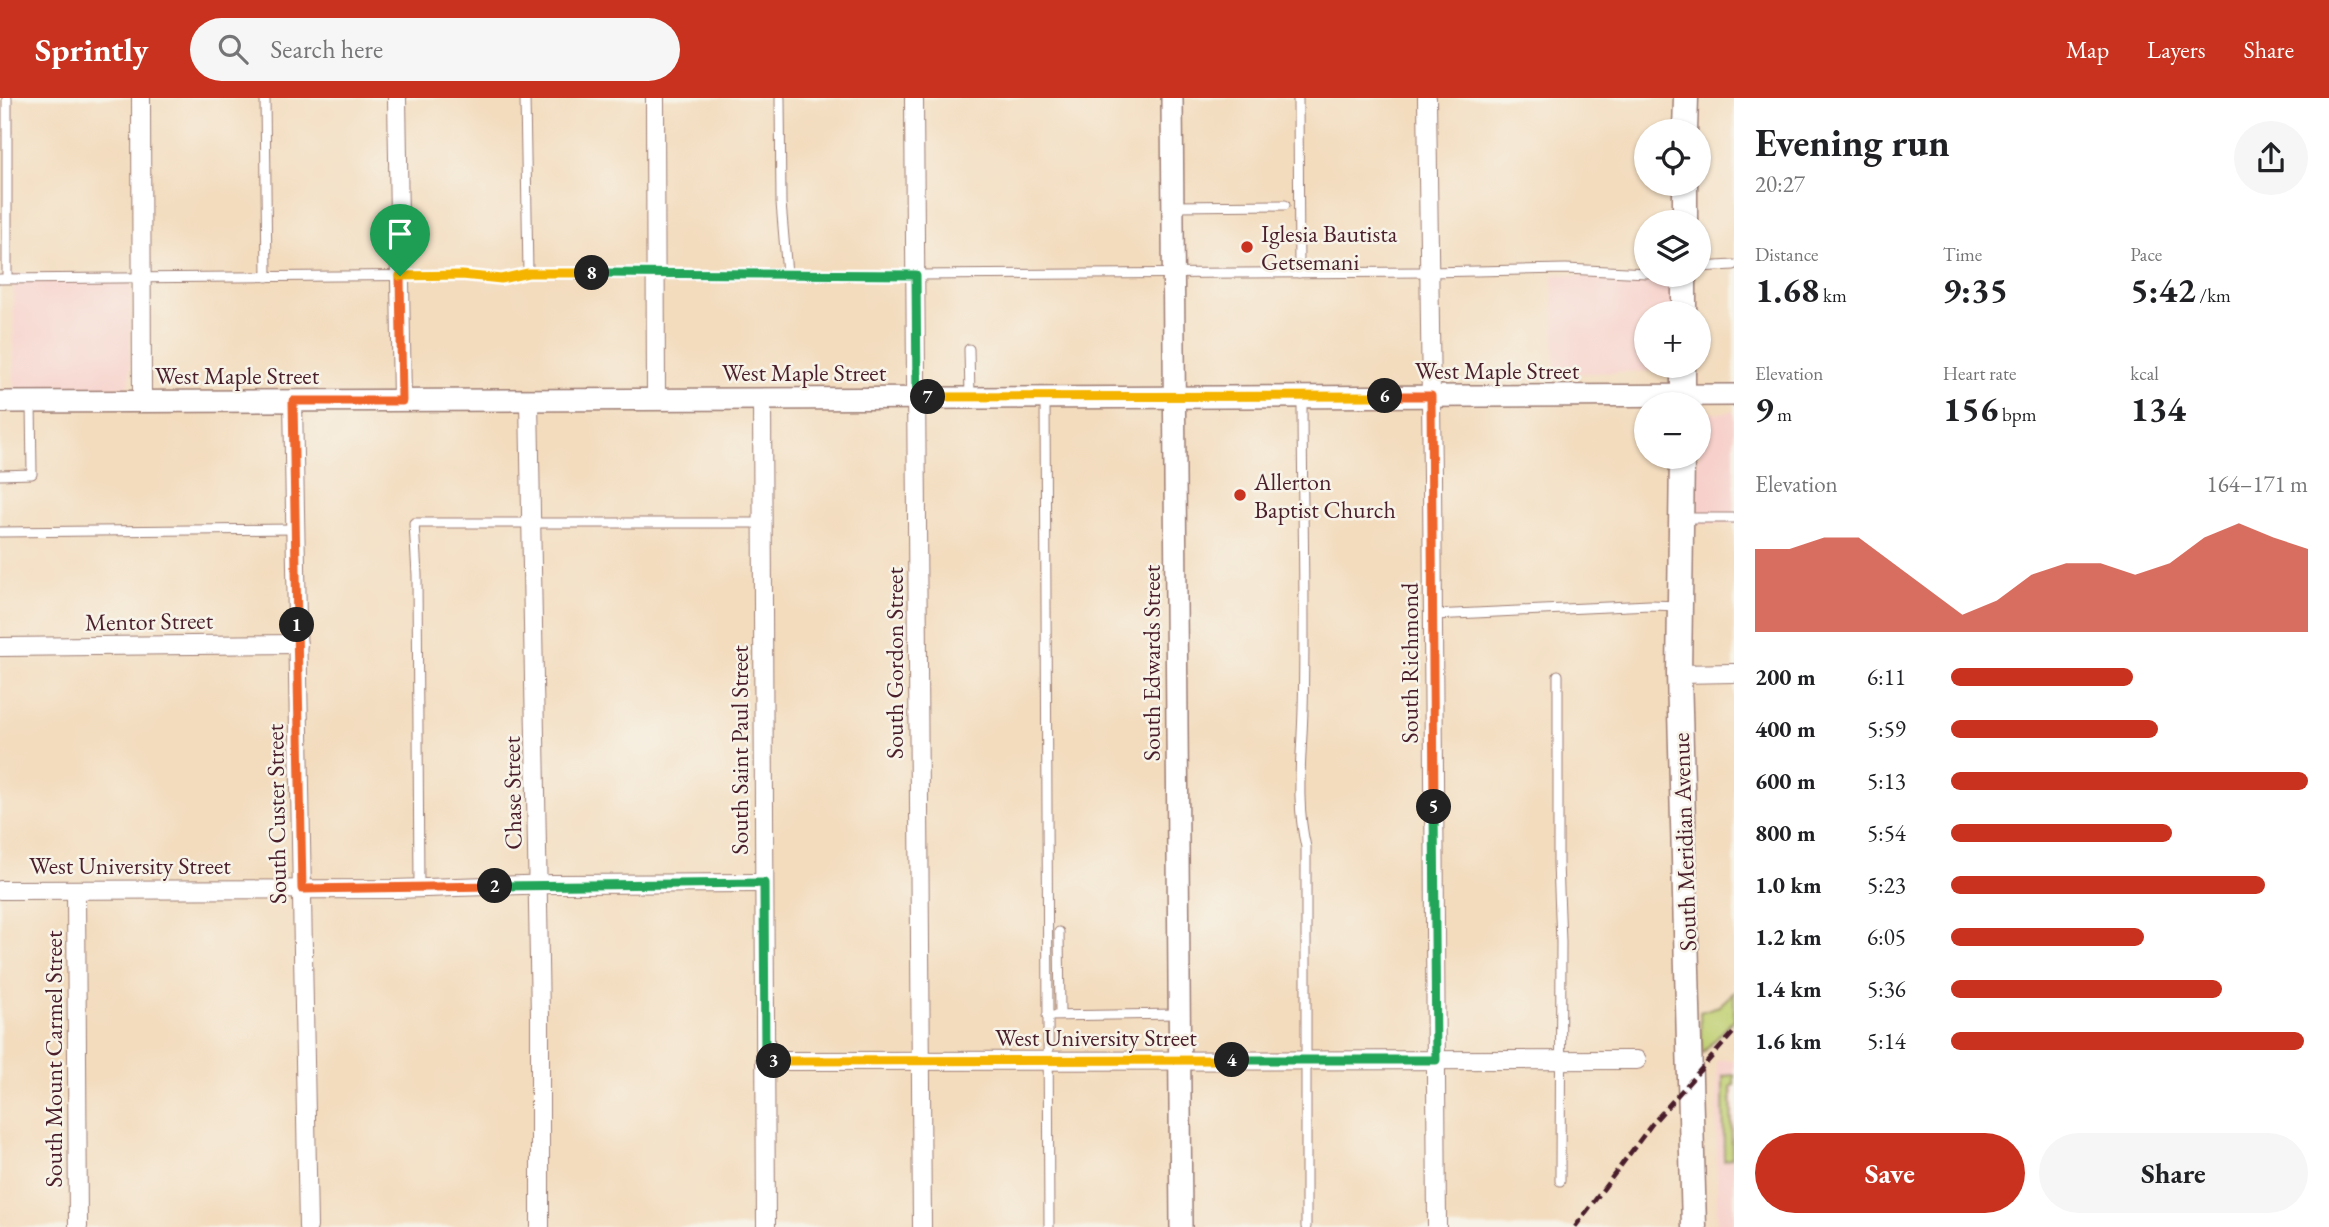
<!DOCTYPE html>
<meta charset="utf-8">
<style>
body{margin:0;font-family:"EB Garamond",serif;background:#f6f6f6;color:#202124;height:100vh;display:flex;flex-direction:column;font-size:26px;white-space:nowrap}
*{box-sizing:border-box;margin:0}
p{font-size:23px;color:#757577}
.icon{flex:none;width:38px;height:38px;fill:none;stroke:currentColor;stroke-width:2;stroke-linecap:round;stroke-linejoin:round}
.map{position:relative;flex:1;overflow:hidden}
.panel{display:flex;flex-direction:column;background:#fff;width:595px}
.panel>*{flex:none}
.fabs{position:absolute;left:1634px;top:21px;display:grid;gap:14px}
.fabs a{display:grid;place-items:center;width:77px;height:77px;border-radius:50%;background:#fff;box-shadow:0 2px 5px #0004;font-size:35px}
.pin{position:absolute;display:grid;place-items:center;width:60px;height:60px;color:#fff;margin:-72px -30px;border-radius:50% 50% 50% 0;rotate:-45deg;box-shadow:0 0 7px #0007}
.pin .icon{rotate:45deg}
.km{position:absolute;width:35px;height:35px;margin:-18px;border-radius:50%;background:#222;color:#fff;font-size:19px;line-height:35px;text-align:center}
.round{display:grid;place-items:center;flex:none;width:74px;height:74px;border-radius:37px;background:#f6f6f6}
.headline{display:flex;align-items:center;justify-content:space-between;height:119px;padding:0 21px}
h1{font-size:38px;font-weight:700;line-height:52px}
.metrics{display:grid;grid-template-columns:repeat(3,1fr);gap:10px;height:119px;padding:7px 21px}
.metrics div{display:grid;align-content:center}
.metrics b{font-size:35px;font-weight:700}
.metrics small{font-size:19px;font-weight:400}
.metrics p{font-size:19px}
.chart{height:196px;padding:14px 21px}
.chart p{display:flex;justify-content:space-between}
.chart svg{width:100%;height:126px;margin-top:7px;fill:#c8321e;opacity:.7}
.cta{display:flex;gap:14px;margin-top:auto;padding:14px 21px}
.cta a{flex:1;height:80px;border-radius:42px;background:#c8321e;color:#fff;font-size:28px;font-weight:700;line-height:80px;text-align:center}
.cta a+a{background:#f6f6f6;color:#202124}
ul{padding:0 21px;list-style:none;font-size:23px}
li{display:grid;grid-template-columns:112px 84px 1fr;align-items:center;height:52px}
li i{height:18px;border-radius:9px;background:#c8321e}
header{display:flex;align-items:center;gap:42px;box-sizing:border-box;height:98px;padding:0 35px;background:#c8321e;color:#fff}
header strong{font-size:33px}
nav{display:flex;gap:38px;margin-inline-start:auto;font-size:24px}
.search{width:490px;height:63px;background:#f6f6f6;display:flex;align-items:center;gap:18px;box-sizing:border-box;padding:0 24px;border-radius:38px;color:#757577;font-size:26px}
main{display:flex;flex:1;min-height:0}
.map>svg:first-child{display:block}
</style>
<header>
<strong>Sprintly</strong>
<div class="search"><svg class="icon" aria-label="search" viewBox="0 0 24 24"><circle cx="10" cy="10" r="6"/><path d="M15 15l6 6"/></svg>Search here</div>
<nav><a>Map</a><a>Layers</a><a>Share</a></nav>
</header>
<main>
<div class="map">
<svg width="1734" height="1129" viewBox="0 0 1734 1129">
<rect width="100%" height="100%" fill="#f7f3e8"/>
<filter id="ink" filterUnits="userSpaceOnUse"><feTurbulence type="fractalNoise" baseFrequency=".0143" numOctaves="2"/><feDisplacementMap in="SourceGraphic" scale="14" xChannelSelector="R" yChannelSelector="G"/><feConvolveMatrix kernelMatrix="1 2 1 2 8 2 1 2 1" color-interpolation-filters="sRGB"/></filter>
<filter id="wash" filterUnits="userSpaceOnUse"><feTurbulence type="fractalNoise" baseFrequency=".00686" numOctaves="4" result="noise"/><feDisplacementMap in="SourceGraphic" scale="28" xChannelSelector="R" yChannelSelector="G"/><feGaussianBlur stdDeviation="1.57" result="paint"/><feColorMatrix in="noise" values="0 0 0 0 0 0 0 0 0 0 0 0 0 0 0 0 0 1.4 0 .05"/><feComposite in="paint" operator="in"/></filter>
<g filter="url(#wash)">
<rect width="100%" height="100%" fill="#f3dcbe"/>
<g fill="#f7d0cb">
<polygon points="13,176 131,176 130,284 125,289 14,292"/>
<polygon points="1560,176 1617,181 1663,178 1670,180 1673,185 1673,215 1647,215 1647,268 1668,268 1660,273 1555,276 1553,177"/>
<polygon points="1734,314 1734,425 1697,426 1696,359 1699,359 1699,319 1706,315"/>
<rect x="1717" y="962" width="17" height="167"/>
</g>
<g fill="#bfcf71" stroke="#84774e" stroke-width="2">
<polygon points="1734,894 1734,921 1702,956 1700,914 1719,908"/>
<polygon points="1734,977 1734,987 1731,988 1732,1060 1724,1063 1723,978"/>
</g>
</g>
<g filter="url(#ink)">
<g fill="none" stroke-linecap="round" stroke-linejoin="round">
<g stroke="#9e7e74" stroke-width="11">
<g id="service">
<polyline points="7,0 7,180"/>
<polyline points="265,0 267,179"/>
<polyline points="525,0 528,175"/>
<polyline points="780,0 781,105 787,176"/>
<polyline points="1298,0 1299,175"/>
<polyline points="1174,108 1285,107"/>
<polyline points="1699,169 1734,167"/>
<polyline points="0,181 462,177 501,181 528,175 916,177 1429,174 1566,171 1647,175"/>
<polyline points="969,251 970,299"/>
<path d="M1302 300C1302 404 1306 507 1303 611 1302 658 1295 703 1306 749V1129"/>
<polyline points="1045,301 1049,1129"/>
<polyline points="0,377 32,376 31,304"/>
<polyline points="1683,420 1734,420"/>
<polyline points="0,434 296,431"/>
<polyline points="1433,517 1650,507 1680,508"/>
<polyline points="1558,577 1558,765 1561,844 1560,1083"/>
<polyline points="419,790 417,477 414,425 763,425"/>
<polyline points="1059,834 1060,917"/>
<polyline points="1047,918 1178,916"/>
</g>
</g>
<g stroke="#9e7e74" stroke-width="20">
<g id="minor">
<polyline points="141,0 142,303"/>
<polyline points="397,0 402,303"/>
<polyline points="655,0 656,301"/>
<polyline points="914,0 922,1129"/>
<polyline points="1427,0 1432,379 1437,1129"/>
<polyline points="762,300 766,1129"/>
<polyline points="529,302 540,919 540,1129"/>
<polyline points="293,303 308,1129"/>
<polyline points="0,549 298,546"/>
<polyline points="1679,576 1734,575"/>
<polyline points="0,792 395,791 553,786 764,785"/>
<polyline points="76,792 78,1129"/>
<polyline points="765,963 1637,962"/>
</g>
</g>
<g stroke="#9e7e74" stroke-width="24">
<g id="tertiary">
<polyline points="1172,0 1181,1129"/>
<polyline points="0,304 1734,297"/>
</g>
</g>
<g stroke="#9e7e74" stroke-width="27">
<g id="secondary">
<polyline points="1685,33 1686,0"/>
<polyline points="1685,124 1685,86"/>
<polyline points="1684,215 1684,177"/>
<polyline points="1683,306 1683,268"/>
<polyline points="1682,359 1679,576 1694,1129"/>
</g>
</g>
<use href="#service" stroke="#fff" stroke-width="9"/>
<use href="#minor" stroke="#fff" stroke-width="18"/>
<use href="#tertiary" stroke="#fff" stroke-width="21"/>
<use href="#secondary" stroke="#fff" stroke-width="24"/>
<polyline stroke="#4a1f2b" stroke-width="4.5" stroke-dasharray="10 5" stroke-linecap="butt" points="1575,1129 1652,1026 1734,934"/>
</g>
</g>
<g fill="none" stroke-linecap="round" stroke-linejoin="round" filter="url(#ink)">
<g stroke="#fff" stroke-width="14">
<polyline id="split-1" points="297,527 293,303 402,303 400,178"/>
</g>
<g stroke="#fff" stroke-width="14">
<polyline id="split-2" points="297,527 302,791 495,788"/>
</g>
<g stroke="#fff" stroke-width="14">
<polyline id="split-3" points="495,788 764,785 765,963 774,963"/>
</g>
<g stroke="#fff" stroke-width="14">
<polyline id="split-4" points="774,963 1232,962"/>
</g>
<g stroke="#fff" stroke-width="14">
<polyline id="split-5" points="1232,962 1436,962 1434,709"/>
</g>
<g stroke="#fff" stroke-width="14">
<polyline id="split-6" points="1385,298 1431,298 1434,709"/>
</g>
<g stroke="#fff" stroke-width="14">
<polyline id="split-7" points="928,299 1385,298"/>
</g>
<g stroke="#fff" stroke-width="14">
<polyline id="split-8" points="592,175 916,177 917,299 928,299"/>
</g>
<g stroke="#fff" stroke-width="14">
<polyline id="split-9" points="400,178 462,177 501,181 528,175 592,175"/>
</g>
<use href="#split-1" stroke="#f0652b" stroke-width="9"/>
<use href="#split-2" stroke="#f0652b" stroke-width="9"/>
<use href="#split-3" stroke="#22a559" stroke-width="9"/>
<use href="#split-4" stroke="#f5b400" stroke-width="9"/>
<use href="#split-5" stroke="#22a559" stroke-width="9"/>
<use href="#split-6" stroke="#f0652b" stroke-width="9"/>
<use href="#split-7" stroke="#f5b400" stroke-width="9"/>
<use href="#split-8" stroke="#22a559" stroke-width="9"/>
<use href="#split-9" stroke="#f5b400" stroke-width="9"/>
</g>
<g fill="#c8321e" stroke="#f7f3e8" stroke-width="2.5">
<circle cx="1247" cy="149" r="7"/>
<circle cx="1240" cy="397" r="7"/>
</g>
<g text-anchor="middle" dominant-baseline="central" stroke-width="5" stroke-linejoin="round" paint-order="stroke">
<g font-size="24" fill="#4a1f2b" stroke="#f7f3e8" text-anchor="start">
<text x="1261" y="135">Iglesia Bautista<tspan x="1261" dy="28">Getsemani</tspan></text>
<text x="1254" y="383">Allerton<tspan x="1254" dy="28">Baptist Church</tspan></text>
</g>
<g font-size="24" fill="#4a1f2b" stroke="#f7f3e8">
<text x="1497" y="272">West Maple Street</text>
<text x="804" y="274">West Maple Street</text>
<text x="237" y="277">West Maple Street</text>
<text transform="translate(149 523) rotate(-1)">Mentor Street</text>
<text transform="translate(894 565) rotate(-90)">South Gordon Street</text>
<text transform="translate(1151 565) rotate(-90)">South Edwards Street</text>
<text transform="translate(1409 565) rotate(-90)">South Richmond</text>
<text transform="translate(739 652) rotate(-90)">South Saint Paul Street</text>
<text transform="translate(512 695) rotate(-91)">Chase Street</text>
<text transform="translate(276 716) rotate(-91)">South Custer Street</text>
<text transform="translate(1684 744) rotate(-92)">South Meridian Avenue</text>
<text x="130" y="767">West University Street</text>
<text x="1096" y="939">West University Street</text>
<text transform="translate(53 961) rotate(-90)">South Mount Carmel Street</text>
</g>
</g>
</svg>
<div class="fabs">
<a><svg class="icon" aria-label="locate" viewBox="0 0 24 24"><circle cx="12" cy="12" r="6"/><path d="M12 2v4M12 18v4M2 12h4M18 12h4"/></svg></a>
<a><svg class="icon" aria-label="layers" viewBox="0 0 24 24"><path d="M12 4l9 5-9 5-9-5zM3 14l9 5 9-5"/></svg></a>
<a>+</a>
<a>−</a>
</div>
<div class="pin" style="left:400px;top:178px;background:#1e9e55"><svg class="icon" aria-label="arrive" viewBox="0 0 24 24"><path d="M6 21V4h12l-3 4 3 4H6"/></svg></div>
<b class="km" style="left:297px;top:527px">1</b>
<b class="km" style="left:495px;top:788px">2</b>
<b class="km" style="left:774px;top:963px">3</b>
<b class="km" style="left:1232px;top:962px">4</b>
<b class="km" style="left:1434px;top:709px">5</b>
<b class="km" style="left:1385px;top:298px">6</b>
<b class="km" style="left:928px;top:299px">7</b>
<b class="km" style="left:592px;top:175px">8</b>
</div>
<section class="panel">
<div class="headline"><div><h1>Evening run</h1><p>20:27</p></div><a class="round"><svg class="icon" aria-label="share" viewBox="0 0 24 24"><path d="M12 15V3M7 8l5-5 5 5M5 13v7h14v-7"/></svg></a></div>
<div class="metrics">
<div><p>Distance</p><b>1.68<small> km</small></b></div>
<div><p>Time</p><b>9:35</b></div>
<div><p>Pace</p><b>5:42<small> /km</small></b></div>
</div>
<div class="metrics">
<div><p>Elevation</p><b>9<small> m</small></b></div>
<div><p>Heart rate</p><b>156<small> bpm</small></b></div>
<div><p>kcal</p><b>134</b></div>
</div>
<div class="chart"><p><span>Elevation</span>164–171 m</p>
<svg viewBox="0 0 160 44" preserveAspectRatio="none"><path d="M0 44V15L10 15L20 11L30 11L40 20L50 29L60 38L70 33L80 24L90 20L100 20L110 24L120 20L130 11L140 6L150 11L160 15V44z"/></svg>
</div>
<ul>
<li><b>200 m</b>6:11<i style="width:51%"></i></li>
<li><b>400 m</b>5:59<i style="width:58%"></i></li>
<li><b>600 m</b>5:13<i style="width:100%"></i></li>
<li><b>800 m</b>5:54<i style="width:62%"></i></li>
<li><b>1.0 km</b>5:23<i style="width:88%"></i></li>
<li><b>1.2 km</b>6:05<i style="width:54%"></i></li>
<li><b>1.4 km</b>5:36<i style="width:76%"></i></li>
<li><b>1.6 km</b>5:14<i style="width:99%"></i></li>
</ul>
<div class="cta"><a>Save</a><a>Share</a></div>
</section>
</main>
